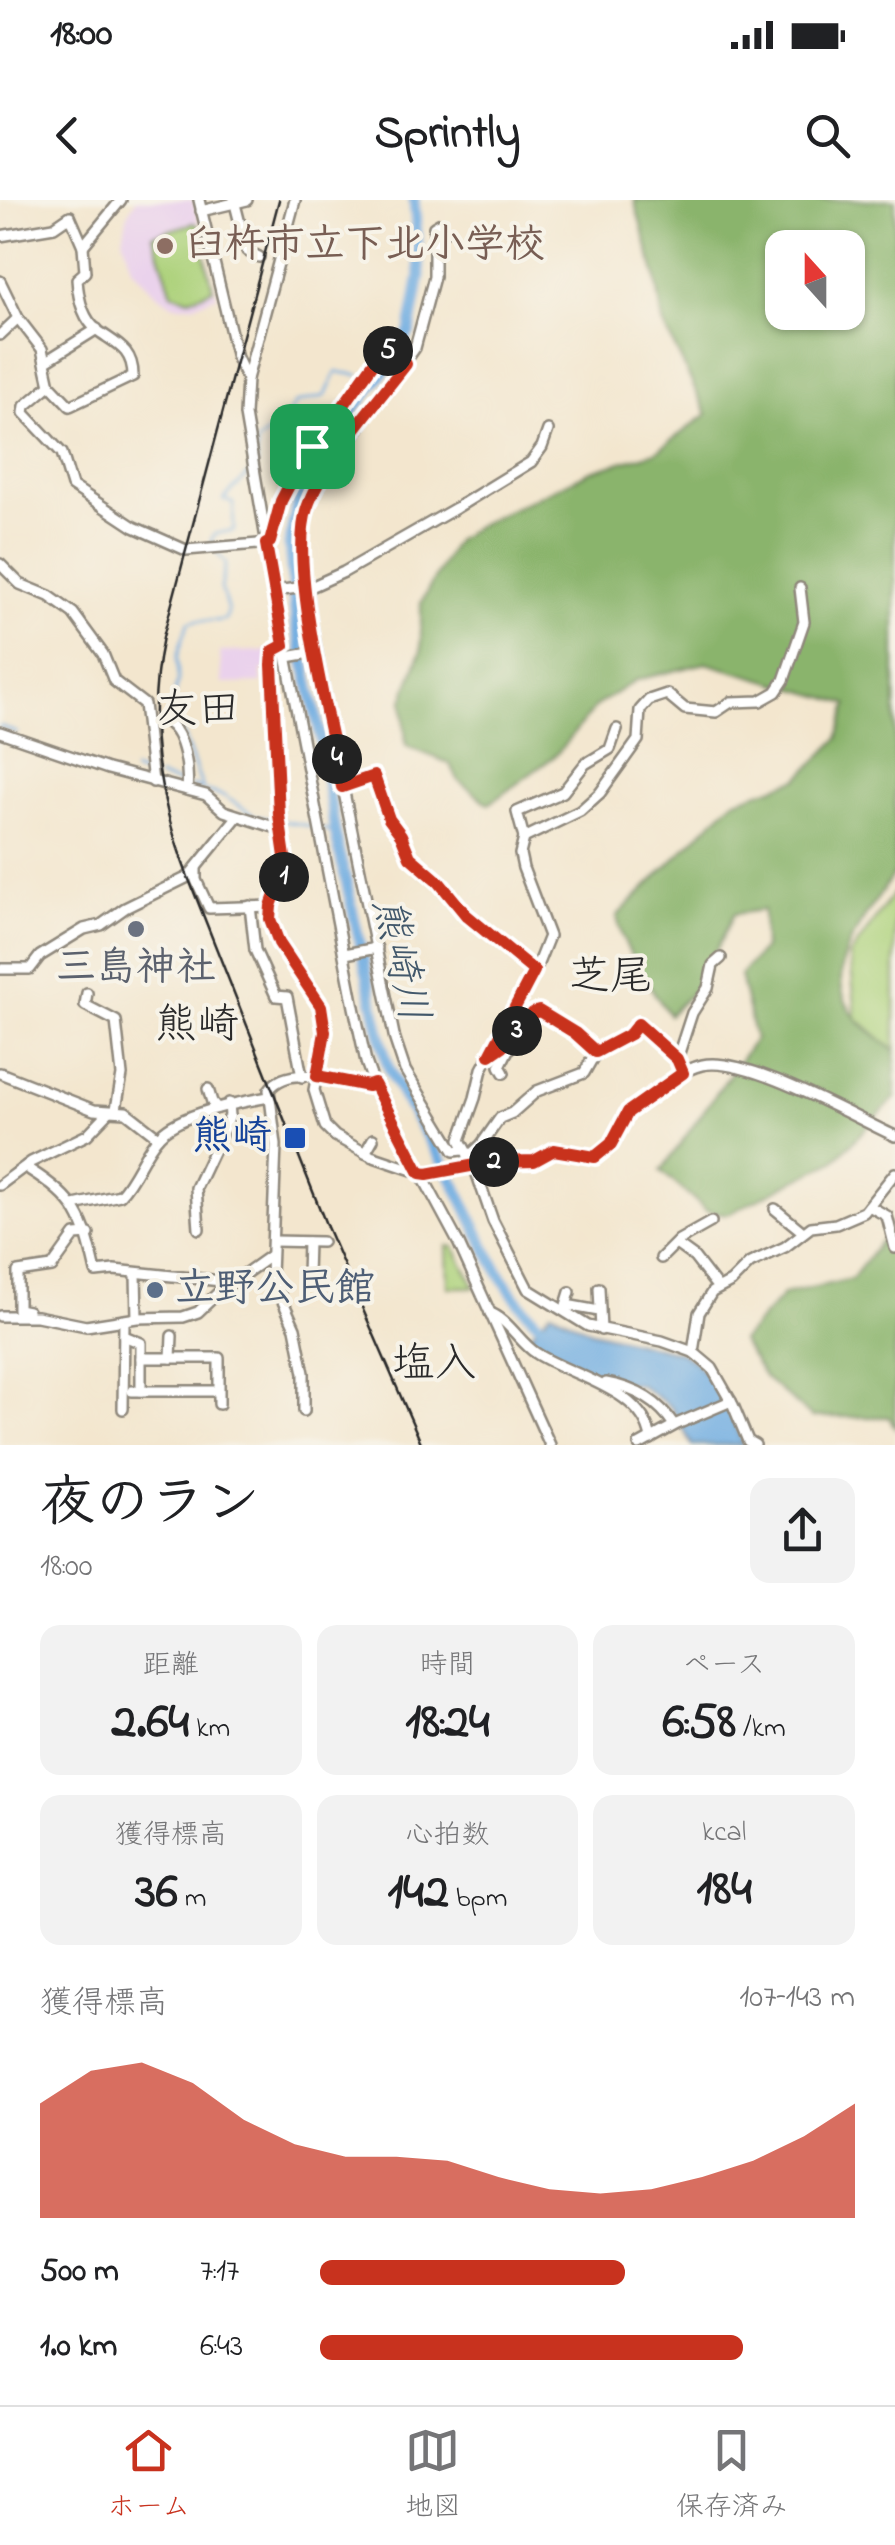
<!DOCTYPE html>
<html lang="ja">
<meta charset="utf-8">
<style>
body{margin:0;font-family:"Indie Flower","Klee One",sans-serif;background:#f2f2f2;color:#202124;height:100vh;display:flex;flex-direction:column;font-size:38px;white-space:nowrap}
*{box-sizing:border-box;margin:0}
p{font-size:32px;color:#757577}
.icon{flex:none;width:55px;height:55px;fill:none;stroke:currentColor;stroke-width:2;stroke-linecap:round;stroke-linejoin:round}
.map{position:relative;height:1245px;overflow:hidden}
.side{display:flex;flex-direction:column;background:#fff;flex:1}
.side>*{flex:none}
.needle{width:65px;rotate:339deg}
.controls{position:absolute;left:765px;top:30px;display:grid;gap:20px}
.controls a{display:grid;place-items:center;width:100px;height:100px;border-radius:20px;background:#fff;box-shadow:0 2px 8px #0004;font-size:50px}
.pin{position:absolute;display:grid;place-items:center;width:85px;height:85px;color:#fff;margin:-42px;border-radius:20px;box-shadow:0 5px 15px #0006}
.km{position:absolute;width:50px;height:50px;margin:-25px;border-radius:50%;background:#222;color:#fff;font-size:28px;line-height:50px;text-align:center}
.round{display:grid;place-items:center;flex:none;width:105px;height:105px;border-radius:20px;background:#f2f2f2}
.overview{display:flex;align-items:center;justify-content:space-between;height:170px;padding:0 40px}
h1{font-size:55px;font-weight:700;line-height:75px}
.stats{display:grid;grid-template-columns:repeat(3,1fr);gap:15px;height:170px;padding:10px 40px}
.stats div{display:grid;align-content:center;border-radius:20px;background:#f2f2f2;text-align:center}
.stats b{font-size:50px;font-weight:700}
.stats small{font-size:28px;font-weight:400}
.stats p{font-size:28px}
.chart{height:280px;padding:20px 40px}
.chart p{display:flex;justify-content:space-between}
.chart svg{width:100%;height:180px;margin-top:10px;fill:#c8321e;opacity:.7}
ul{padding:0 40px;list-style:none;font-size:32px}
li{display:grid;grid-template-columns:160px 120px 1fr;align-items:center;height:75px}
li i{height:25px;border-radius:12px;background:#c8321e}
.status{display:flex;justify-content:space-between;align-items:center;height:70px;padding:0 50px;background:#fff;direction:ltr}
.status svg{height:28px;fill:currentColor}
header{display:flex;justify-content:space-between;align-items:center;height:130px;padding:0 40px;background:#fff;font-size:45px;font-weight:700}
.tab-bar{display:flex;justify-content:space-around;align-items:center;height:140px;border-top:2px solid #e0e0e0;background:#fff;font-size:28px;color:#757577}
.tab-bar a{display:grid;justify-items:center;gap:5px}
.tab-bar .on{color:#c8321e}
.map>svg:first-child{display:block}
</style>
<div class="status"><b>18:00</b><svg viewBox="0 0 49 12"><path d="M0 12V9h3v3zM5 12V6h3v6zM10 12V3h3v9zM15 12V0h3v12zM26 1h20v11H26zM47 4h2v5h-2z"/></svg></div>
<header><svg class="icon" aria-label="back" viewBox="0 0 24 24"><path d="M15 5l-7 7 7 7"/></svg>Sprintly<svg class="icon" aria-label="search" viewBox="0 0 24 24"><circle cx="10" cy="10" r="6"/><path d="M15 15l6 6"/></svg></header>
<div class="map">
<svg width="895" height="1245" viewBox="0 0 895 1245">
<rect width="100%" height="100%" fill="#f7f3e8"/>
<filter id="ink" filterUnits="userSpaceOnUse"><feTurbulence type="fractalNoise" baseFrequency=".01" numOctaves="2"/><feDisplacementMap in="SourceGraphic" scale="20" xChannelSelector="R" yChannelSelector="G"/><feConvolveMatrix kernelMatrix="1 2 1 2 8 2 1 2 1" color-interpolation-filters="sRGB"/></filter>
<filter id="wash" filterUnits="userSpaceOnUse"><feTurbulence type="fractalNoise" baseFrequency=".0048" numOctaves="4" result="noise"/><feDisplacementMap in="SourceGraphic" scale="40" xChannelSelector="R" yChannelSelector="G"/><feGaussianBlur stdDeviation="2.25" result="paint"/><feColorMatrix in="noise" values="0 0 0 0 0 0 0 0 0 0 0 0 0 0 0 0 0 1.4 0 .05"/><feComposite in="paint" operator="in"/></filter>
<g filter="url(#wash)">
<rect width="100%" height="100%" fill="#f3e6ce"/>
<g fill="#ead1ec">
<polygon points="136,0 193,0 217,96 193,105 174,105 155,93 132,68 123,38 128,13"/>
<polygon points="269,451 269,469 261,470 262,483 222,484 220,452"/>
</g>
<g fill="#add27c" stroke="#6c7e54" stroke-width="2.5">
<polygon points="194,23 198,25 213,89 189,99 172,93 153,35"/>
<polygon points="895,691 895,851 856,818 850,755"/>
<polygon points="447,1046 454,1047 475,1087 448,1087"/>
</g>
<g fill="#8ab46c" stroke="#5a704c" stroke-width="2.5" fill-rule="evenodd">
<path d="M634 0H895V672C869 715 813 771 858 820 869 831 883 841 895 851V898L834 961 728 1014 707 1011 661 971 755 839 740 775 764 748 763 710 734 714 699 785 669 815C649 784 623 752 617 716L733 601 798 579 838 539 848 504 706 463 636 480 596 506 556 555 489 604 459 581 449 563 406 546 403 500 421 451V403L455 341 476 326 591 271 656 252 707 214 663 123 656 77ZM782 48H848V112H782Z"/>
<polygon points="895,1022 895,1227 889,1217 812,1217 765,1178 741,1141 784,1094 852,1079"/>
</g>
<polygon fill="#6eace1" stroke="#4c6c86" stroke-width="2.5" points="551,1111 592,1131 682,1153 696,1163 724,1195 743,1245 692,1245 671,1207 640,1185 591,1177 527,1138"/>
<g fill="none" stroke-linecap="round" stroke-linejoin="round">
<g stroke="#6eace1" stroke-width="2.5">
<polyline points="257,265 257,242 285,220 295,203 325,196 337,172 359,175"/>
<polyline points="213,346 211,340 215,334 234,330 233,303 223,300 252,271"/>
<polyline points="0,526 17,533"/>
<polyline points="133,571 150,575"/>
<polyline points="158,577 184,584"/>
<polyline points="191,586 224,596 255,616 275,620"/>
<path d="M202 587 172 505 178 479 177 457 188 423C200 417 213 424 226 419L228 411 221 388 226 363 217 353"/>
<polyline points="283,621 314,627"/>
<polyline points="322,629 335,632"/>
</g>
<path stroke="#6eace1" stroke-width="11" d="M414 0 420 75 410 131 393 160 334 235 304 287 296 308 289 344 296 423 319 529 335 632 387 864C404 903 428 937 449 973 479 1027 498 1093 548 1131"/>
</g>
</g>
<g filter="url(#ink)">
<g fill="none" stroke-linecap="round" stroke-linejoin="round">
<g stroke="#8f887c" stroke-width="14">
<g id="minor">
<polyline points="199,0 237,158 247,179"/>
<polyline points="234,0 247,51 259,57"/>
<polyline points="295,0 247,179 245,215 284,445 354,807 366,862 376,890 459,1044 550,1245"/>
<polyline points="201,11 247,0"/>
<polyline points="446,31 439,24 434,27 434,77 415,148 321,281 307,309 301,341 310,416 327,510 395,840 405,870 454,951 463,950"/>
<path d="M0 36 54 27 70 16 83 46 85 72 77 79C78 96 82 118 97 130 116 144 133 149 133 176L70 206 50 185 42 149 18 118 0 81"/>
<polyline points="83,46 121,0"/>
<polyline points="0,135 18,118"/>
<polyline points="46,161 97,129"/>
<polyline points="50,185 25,206 24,213 62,253 72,286 134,327 186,350 269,343 281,301 294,276 384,148 406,163"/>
<polyline points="0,364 20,384 49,396 73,413 103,454 114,481 144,504 153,582"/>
<polyline points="275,391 313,386 344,372 456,308 531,262 542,247 548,230"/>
<path d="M284 445 273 451 272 465 279 615 287 665 271 706 270 719 279 743 321 805 325 832 314 890 325 926 335 936 371 956 427 975 492 962 534 961 554 949 595 957C618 945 617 918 637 904 657 890 678 871 702 865 746 855 853 917 895 936"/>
<polyline points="287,457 316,452"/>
<path d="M168 523C185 535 189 570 187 590"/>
<polyline points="617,529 610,549 585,564 563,592 517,612 524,638 520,654 523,668 549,736 535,771 482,869 475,898 460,940 474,966 493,1021 528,1089 588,1126 662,1141 693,1152 712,1168 733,1205 748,1241 755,1245"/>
<polyline points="0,532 108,569 206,595 224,611 280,629"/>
<polyline points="343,587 374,576 389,619 401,635 411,657 439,682 466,715 535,771"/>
<polyline points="524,638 580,611 600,593 638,540 640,510 649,500 667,494 685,509 716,512 731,502 760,501 776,492 784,480 804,422 800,388"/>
<polyline points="196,669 196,680 209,708 271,706"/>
<polyline points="250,706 255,750 276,796 287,797 302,877"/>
<polyline points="345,754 377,748"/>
<polyline points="0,769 30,769 40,756 84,729 101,725 125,708 188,677 237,617"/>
<polyline points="87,793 85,805 116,821 122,875 116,909"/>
<polyline points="490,855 506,844 533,813 539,811 575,833 596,852"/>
<polyline points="677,859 692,813 708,788 713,765 721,758"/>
<polyline points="0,873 94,910 126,912 158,937"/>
<polyline points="504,873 500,866 512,842"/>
<polyline points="208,889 212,902 217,908"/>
<polyline points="365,953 373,939"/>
<polyline points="468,957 481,945 500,918 512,913 537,891 584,873 596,852 630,834 636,825 677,859 683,873"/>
<path d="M27 965 30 970C78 1000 84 1019 96 1072L114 1070 231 1082"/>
<polyline points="0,985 31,962 87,935 109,912"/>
<path d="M74 1005 120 995C136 978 144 952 159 936 180 913 240 902 269 897"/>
<polyline points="869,1006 887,1016 895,1048"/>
<polyline points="775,1009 803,1032"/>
<polyline points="199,1029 196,988 230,916 229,903"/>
<polyline points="274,1041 322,1042"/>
<polyline points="676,1044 694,1057 718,1088"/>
<polyline points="661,1058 679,1040 711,1022"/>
<polyline points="136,1074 137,1118"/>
<polyline points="307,1075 308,1042"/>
<polyline points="599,1088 601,1130"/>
<polyline points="570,1092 566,1105 599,1111"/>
<polyline points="28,1111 18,1109 18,1072 52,1067 75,1035 89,1034"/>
<path d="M490 1113C508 1119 520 1143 536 1153 572 1177 644 1189 651 1239"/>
<polyline points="0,1116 37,1116 86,1126 137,1118 183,1117 198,1112 219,1092 270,1056"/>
<polyline points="124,1136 141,1143 141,1191"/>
<polyline points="693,1152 699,1113 712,1092 731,1082 750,1063 785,1047 811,1027 836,1024 864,1012 895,973"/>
<polyline points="141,1158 219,1158 219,1204"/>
<polyline points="171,1158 172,1136"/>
<path d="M606 1183C635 1188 658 1200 674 1225"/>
<polyline points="132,1191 218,1191"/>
<polyline points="123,1209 124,1121"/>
<path d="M304 1211V1173L295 1128 271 1075 276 945 269 890C288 863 341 881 368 887L374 885"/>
<polyline points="639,1245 677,1224 731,1201"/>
</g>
</g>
<use href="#minor" stroke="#fff" stroke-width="9"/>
<path stroke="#2b2b2b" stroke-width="2.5" d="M279 0 163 437C145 521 158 597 188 677L327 1027 422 1245"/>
</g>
</g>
<g fill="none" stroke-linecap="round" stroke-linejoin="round" filter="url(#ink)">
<g stroke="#fff" stroke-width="20">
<path id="route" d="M384 148 406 164C376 203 323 262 307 308 288 363 330 525 342 587L374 576 389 619 401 635 410 657 439 682 466 715 534 771 490 855 506 844 533 813 539 811 575 833 596 852 630 834 638 824 677 859 683 873 628 912 611 944 595 957 554 950 534 961 492 962 427 974 420 973 374 884 368 886 317 876 325 832 321 806 279 743 270 719 271 706 286 664 279 615 272 465 273 451 284 445 266 344 270 342 281 301 294 276Z"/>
</g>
<use href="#route" stroke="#c8321e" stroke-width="12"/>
</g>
<circle fill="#8d6e63" stroke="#f7f3e8" stroke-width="4" cx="165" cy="46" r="10"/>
<circle fill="#6b7280" stroke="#f7f3e8" stroke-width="4" cx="136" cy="729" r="10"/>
<rect fill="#1a4fb4" stroke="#f7f3e8" stroke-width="4" x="283" y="926" width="24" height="24" rx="5"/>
<circle fill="#5c6f8a" stroke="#f7f3e8" stroke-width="4" cx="155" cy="1090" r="10"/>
<g text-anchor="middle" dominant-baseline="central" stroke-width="8" stroke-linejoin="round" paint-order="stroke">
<g font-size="40" font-weight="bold" fill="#785e54" stroke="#f7f3e8" text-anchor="start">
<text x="185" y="46">臼杵市立下北小学校</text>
</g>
<g font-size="40" font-weight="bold" fill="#5b616d" stroke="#f7f3e8">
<text x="136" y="769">三島神社</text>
</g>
<g font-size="40" font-weight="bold" fill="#164399" stroke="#f7f3e8" text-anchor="end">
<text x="272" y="938">熊崎</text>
</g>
<g font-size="40" font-weight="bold" fill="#4e5e75" stroke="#f7f3e8" text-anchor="start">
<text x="175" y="1090">立野公民館</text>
</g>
<g font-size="42" fill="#2b2b2b" stroke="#f7f3e8">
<text x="198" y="511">友田</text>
<text x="610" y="778">芝尾</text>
<text x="197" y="826">熊崎</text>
<text x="434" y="1165">塩入</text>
</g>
<g font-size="42" font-style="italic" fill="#42586b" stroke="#f7f3e8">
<text transform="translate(399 760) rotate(77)">熊崎川</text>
</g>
</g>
</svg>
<div class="controls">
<a><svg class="needle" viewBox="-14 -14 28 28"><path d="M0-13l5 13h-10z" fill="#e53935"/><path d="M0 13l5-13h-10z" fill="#757577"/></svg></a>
</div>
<div class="pin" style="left:312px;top:246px;background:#1e9e55"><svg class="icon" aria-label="arrive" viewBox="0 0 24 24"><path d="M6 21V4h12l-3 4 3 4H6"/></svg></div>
<b class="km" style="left:284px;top:677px">1</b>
<b class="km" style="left:494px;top:962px">2</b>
<b class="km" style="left:517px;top:831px">3</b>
<b class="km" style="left:337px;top:559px">4</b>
<b class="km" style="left:388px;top:151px">5</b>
</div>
<section class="side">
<div class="overview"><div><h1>夜のラン</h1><p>18:00</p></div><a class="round"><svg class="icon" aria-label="share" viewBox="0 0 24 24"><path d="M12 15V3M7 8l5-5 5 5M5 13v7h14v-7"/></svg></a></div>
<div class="stats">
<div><p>距離</p><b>2.64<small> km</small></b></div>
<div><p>時間</p><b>18:24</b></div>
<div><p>ペース</p><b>6:58<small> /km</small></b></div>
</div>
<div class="stats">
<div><p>獲得標高</p><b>36<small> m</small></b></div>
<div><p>心拍数</p><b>142<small> bpm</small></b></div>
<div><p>kcal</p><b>184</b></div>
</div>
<div class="chart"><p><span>獲得標高</span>107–143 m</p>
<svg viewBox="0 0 160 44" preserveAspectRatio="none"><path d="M0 44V16L10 8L20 6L30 11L40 20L50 26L60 29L70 29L80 30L90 34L100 37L110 38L120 37L130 34L140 30L150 24L160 16V44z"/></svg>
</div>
<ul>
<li><b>500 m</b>7:17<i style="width:57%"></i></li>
<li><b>1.0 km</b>6:43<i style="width:79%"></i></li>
</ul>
</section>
<nav class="tab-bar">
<a class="on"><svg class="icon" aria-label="home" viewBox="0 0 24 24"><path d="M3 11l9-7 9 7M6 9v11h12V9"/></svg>ホーム</a>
<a><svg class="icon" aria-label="map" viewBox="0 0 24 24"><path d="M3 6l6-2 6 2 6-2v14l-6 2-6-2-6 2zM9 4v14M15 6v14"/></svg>地図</a>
<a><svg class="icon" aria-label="saved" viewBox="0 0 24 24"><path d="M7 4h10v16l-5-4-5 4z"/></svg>保存済み</a>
</nav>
